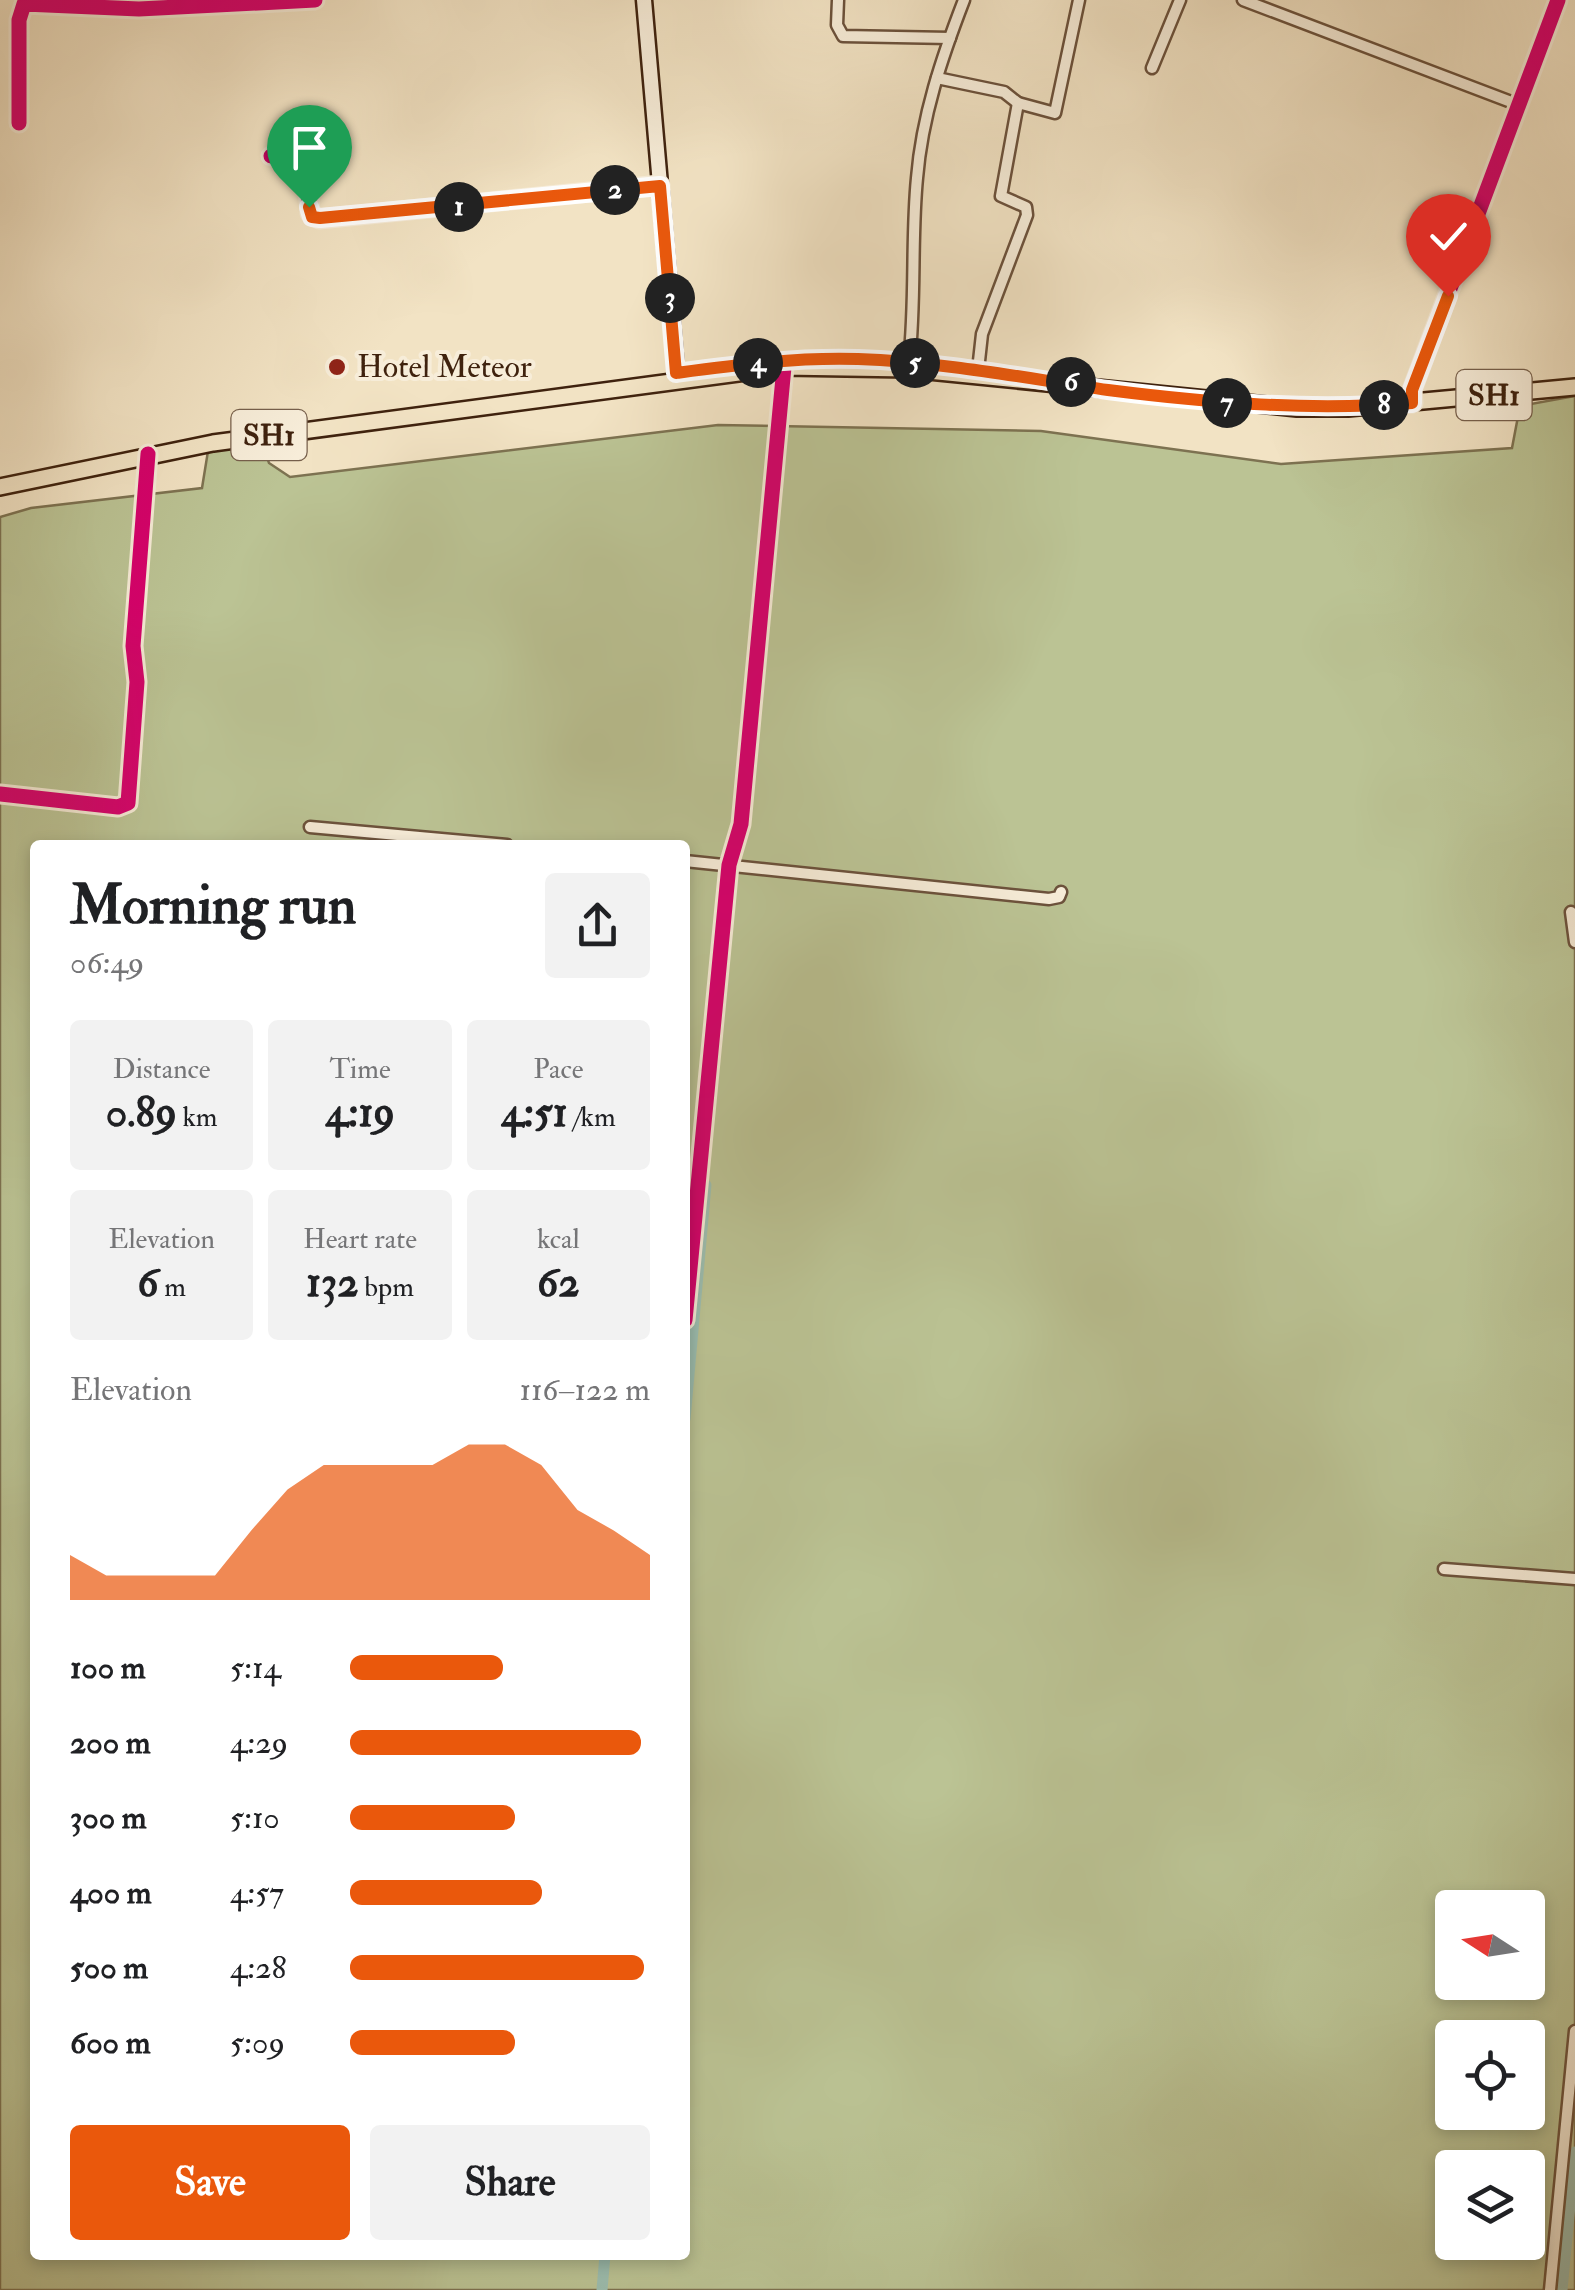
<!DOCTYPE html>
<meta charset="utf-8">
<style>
body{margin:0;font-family:"IM FELL Double Pica",serif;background:#f2f2f2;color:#202124;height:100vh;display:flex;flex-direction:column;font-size:38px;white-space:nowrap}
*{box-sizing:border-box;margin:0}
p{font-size:32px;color:#757577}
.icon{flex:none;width:55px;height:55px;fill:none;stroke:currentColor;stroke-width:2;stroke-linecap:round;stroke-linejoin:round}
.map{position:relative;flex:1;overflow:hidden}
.side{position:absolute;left:30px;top:840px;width:660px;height:1420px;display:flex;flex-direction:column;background:#fff;border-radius:10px;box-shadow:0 5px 15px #0003}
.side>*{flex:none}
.needle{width:65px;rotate:282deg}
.fabs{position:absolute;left:1435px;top:1890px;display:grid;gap:20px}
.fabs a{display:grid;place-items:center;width:110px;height:110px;border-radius:10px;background:#fff;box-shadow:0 5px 15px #0003;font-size:50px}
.pin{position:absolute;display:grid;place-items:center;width:85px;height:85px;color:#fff;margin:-102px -42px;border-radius:50% 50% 50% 0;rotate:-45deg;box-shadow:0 0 10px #0007}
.pin .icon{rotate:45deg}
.km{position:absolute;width:50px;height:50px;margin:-25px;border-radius:50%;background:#222;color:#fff;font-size:28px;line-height:50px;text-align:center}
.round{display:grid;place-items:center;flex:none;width:105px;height:105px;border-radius:10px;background:#f2f2f2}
.head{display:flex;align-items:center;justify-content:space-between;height:170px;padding:0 40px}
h1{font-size:55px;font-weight:800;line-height:75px}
.figures{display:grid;grid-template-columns:repeat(3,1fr);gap:15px;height:170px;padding:10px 40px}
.figures div{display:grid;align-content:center;border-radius:10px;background:#f2f2f2;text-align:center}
.figures b{font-size:42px;font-weight:800}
.figures small{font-size:28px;font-weight:400}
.figures p{font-size:28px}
.chart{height:280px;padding:20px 40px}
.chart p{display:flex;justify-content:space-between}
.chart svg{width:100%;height:180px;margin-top:10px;fill:#ea580c;opacity:.7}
.primary-button{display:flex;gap:20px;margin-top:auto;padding:20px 40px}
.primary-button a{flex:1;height:115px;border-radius:10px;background:#ea580c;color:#fff;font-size:40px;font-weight:800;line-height:115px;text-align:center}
.primary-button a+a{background:#f2f2f2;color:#202124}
ul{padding:0 40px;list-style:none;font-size:32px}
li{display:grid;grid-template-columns:160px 120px 1fr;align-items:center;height:75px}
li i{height:25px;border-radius:12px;background:#ea580c}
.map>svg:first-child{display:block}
</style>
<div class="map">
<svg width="1575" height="2290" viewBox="0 0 1575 2290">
<rect width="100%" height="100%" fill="#f2e3c4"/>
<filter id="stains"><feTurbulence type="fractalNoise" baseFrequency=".002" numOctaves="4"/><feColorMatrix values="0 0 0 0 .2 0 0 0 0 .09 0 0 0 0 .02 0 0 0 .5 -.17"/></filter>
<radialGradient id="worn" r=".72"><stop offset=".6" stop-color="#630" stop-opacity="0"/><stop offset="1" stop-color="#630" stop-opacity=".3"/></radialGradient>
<path fill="#bbc394" stroke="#7d7251" stroke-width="2.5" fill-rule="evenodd" d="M1575 396V2290H0V517L31 508 202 488 208 451 262 444 269 463 290 477 718 425 1041 431 1281 464 1512 448 1520 406ZM35 845H685V2255H35ZM1452 1908H1528V1982H1452ZM1452 2038H1528V2112H1452ZM1452 2168H1528V2242H1452Z"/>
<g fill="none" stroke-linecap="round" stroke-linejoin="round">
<g stroke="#9cbeb0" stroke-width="11">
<polyline points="685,1419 706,1185"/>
<polyline points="602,2290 605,2255"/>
<polyline points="1562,2290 1575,2152"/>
</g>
<g stroke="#6c523c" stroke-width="15">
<g id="street">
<polyline points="838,0 837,25 843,36 950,38"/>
<polyline points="1243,0 1519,105"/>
<polyline points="1152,68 1180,0"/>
<polyline points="937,78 1004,92 1018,103 1055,113 1079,0"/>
<polyline points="19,123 19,20 24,4 139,9 315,0"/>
<polyline points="271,156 306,158 310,213 319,219 660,185"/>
<path d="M909 362C916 301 911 239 917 178 922 116 942 57 964 0"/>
<polyline points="978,370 982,334 1027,215 1026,207 1001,196 1018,103"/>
<polyline points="0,794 118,807 128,803 137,682 133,646 148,454"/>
<polyline points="310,827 507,845"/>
<polyline points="685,861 1049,899 1059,897 1061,892"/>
<polyline points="1571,912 1575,942"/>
<polyline points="685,1320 729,865 741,824 784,367"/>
<polyline points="1444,1569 1575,1579"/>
<polyline points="1550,2290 1575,2031"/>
</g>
</g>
<g stroke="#3f220e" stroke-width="19">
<g id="secondary">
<polyline points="644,0 677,380"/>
<polyline points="1413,403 1412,390 1558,0"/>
</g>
</g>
<g stroke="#3f220e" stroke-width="20">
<polyline id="primary" points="0,487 213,443 784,367 908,369 1297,408 1348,408 1575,387"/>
</g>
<use href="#street" stroke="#f7edd9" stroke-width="10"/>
<use href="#secondary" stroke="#f7edd9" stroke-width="14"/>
<use href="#primary" stroke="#f2e3c4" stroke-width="15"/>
<g stroke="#f7edd9" stroke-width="21">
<g id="cycleway">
<polyline points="19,123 19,20 24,4 139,9 315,0"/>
<polyline points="271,156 306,158 310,213 319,219 660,185"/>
<polyline points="1413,403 1412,390 1558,0"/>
<polyline points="0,794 118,807 128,803 137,682 133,646 148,454"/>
<polyline points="685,1320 729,865 741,824 784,367"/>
</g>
</g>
<use href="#cycleway" stroke="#d6006c" stroke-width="15"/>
</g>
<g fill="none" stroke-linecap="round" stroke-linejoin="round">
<g stroke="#fff" stroke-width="20">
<path id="route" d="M309 207 312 217 320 218 660 186 676 373C737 365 797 357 858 359 943 362 1025 378 1108 390 1210 403 1310 411 1412 403V390L1448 296"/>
</g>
<use href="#route" stroke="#ea580c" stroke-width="12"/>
</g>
<circle fill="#8f2418" stroke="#f7edd9" stroke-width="4" cx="337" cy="367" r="10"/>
<g text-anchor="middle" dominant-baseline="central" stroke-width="8" stroke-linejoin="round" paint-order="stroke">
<g fill="#f7edd9" stroke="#765f4b" stroke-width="2.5">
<rect x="1456.5" y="370" width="75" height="50" rx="8"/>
<rect x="231.5" y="410" width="75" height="50" rx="8"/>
</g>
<g font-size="30" font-weight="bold" fill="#3f220e">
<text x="1494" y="395">SH1</text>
<text x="269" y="435">SH1</text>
</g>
<g font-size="32" fill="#3f220e" stroke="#f7edd9" text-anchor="start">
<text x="357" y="367">Hotel Meteor</text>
</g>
</g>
<rect width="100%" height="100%" filter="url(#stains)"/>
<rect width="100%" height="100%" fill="url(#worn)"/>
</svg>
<div class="fabs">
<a><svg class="needle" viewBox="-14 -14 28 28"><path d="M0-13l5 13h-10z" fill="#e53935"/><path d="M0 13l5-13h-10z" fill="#757577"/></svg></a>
<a><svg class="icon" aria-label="locate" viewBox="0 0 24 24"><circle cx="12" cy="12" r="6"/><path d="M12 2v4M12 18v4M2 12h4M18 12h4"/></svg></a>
<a><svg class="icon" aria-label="layers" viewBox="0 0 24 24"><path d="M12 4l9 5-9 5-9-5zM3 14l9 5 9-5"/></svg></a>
</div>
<div class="pin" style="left:309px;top:207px;background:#1e9e55"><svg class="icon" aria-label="arrive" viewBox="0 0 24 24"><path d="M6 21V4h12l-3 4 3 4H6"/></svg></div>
<div class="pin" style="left:1448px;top:296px;background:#d93025"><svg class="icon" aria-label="check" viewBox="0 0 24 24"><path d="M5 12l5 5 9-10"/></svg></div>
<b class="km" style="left:459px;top:207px">1</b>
<b class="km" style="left:615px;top:190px">2</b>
<b class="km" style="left:670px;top:298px">3</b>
<b class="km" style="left:758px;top:363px">4</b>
<b class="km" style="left:915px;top:363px">5</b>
<b class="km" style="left:1071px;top:382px">6</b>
<b class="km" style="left:1227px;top:403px">7</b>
<b class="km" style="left:1384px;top:405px">8</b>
<section class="side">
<div class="head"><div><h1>Morning run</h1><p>06:49</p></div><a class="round"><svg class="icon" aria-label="share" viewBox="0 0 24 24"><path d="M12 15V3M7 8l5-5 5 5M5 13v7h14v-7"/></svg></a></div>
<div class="figures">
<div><p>Distance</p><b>0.89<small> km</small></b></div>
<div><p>Time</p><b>4:19</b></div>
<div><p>Pace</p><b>4:51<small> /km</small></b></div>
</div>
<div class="figures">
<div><p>Elevation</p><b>6<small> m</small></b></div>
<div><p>Heart rate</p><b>132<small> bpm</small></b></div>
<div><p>kcal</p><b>62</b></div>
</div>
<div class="chart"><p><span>Elevation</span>116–122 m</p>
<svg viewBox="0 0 160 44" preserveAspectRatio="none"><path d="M0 44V33L10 38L20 38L30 38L40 38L50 27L60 17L70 11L80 11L90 11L100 11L110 6L120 6L130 11L140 22L150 27L160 33V44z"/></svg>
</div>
<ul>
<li><b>100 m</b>5:14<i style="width:51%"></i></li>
<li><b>200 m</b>4:29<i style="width:97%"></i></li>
<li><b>300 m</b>5:10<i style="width:55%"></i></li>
<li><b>400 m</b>4:57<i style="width:64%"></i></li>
<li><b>500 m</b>4:28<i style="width:98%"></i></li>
<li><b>600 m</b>5:09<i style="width:55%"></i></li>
</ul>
<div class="primary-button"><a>Save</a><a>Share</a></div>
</section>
</div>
